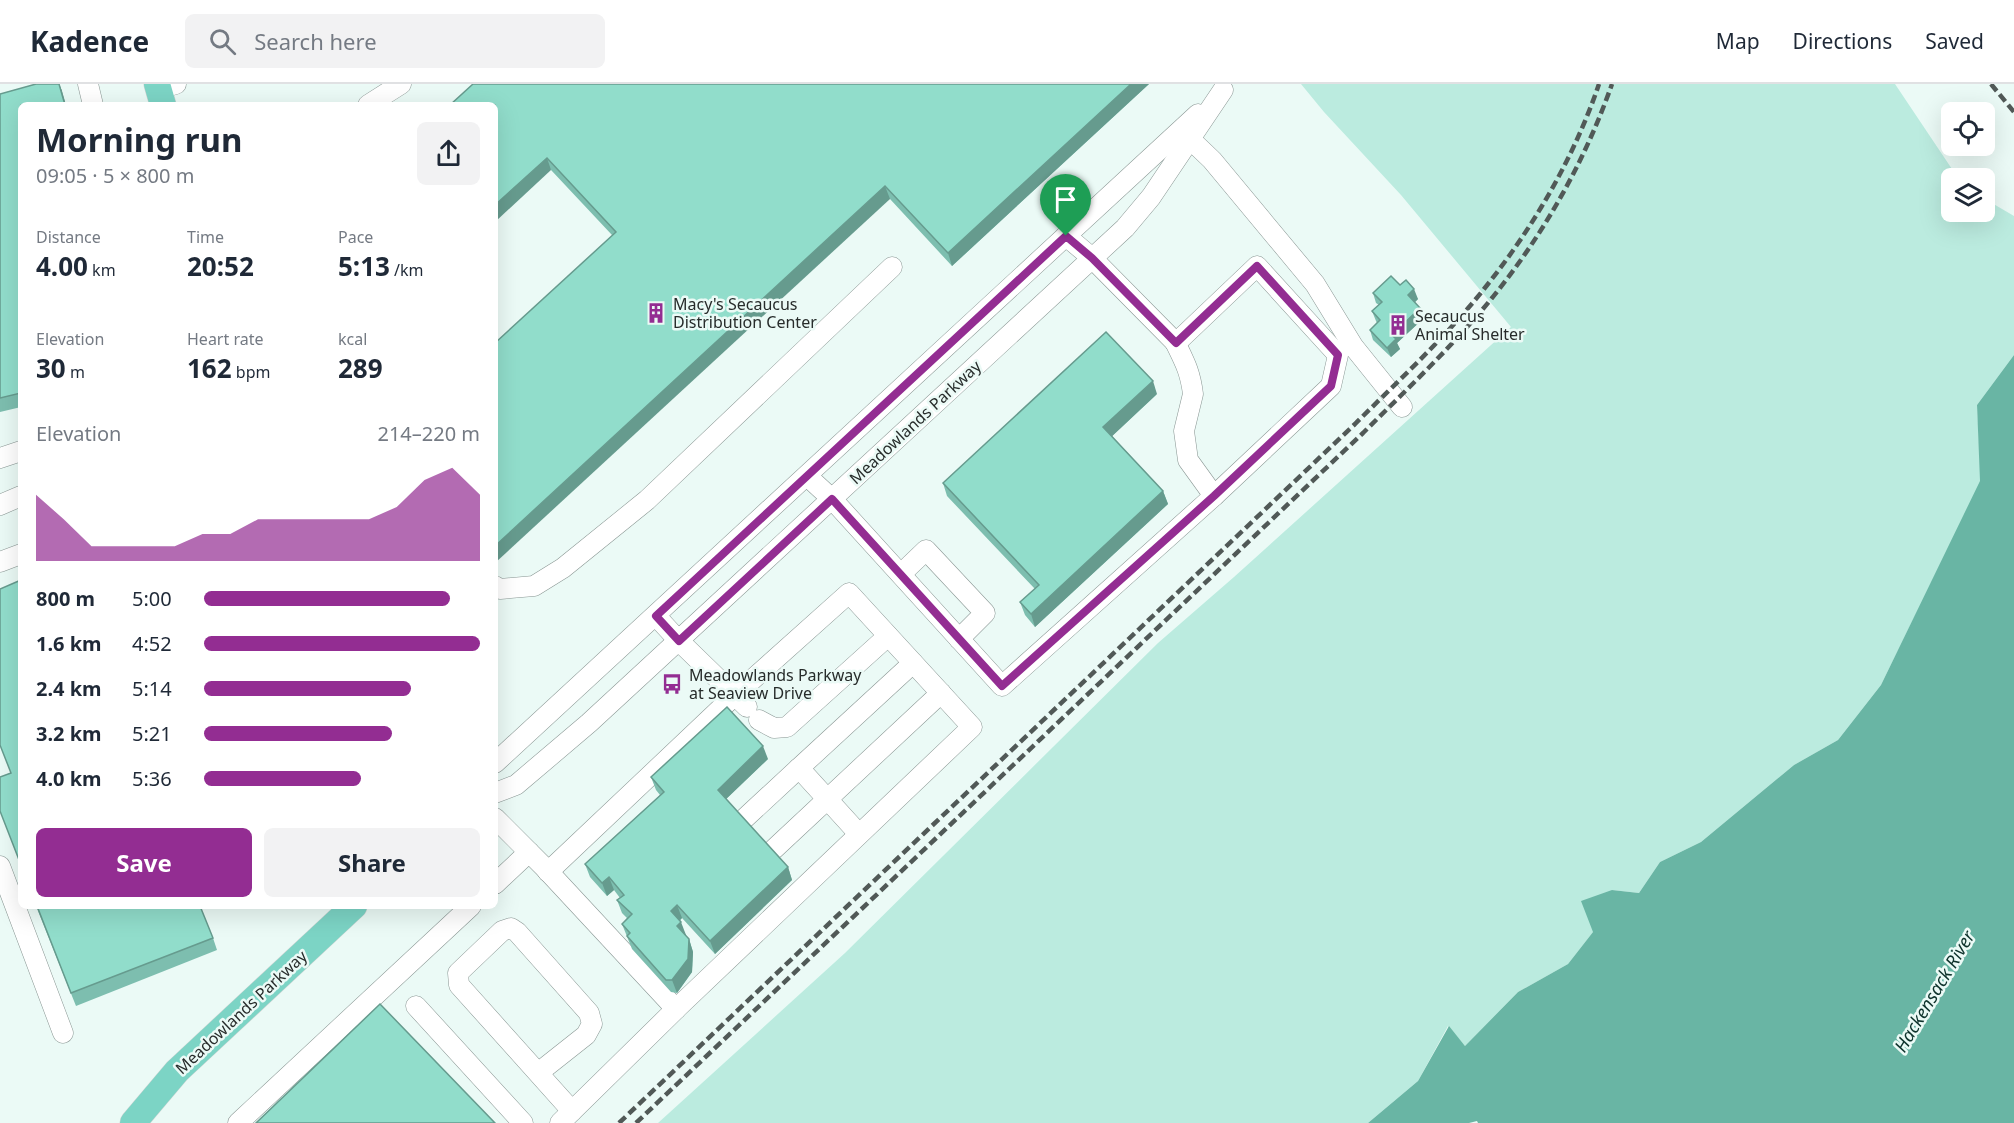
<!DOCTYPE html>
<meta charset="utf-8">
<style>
body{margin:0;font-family:"Noto Sans",sans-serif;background:#f2f2f3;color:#1f2937;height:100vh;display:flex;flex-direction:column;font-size:22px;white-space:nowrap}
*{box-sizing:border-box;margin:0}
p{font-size:20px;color:#747a83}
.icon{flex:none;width:33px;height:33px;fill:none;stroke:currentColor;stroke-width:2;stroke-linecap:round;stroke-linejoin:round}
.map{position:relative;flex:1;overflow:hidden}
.panel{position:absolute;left:18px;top:18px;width:480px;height:807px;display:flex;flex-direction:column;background:#fff;border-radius:9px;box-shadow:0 6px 24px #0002}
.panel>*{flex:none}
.fabs{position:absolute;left:1941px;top:18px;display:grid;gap:12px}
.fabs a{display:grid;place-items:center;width:54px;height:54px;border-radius:9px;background:#fff;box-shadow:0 6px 24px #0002;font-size:30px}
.pin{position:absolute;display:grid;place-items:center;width:51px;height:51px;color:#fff;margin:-62px -26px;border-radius:50% 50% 50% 0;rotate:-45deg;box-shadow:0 0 6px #0007}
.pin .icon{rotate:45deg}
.round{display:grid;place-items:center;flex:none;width:63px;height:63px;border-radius:9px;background:#f2f2f3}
.summary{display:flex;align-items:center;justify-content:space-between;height:102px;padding:0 18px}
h1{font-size:33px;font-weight:700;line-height:45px}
.metrics{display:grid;grid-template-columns:repeat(3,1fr);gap:9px;height:102px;padding:6px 18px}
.metrics div{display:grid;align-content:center}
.metrics b{font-size:26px;font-weight:700}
.metrics small{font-size:16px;font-weight:400}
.metrics p{font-size:16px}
.chart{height:168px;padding:12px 18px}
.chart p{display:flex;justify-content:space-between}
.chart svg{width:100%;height:108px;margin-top:6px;fill:#932d92;opacity:.7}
.button{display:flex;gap:12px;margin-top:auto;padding:12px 18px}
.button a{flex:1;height:69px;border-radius:9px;background:#932d92;color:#fff;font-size:24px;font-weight:700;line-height:69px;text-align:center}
.button a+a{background:#f2f2f3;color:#1f2937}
ul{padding:0 18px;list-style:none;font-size:20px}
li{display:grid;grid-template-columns:96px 72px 1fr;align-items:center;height:45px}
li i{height:15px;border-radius:8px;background:#932d92}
header{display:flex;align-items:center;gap:36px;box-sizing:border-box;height:84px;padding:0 30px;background:#fff;border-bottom:2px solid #e0e1e3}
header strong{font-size:28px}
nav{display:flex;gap:33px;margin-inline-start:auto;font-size:21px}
.search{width:420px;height:54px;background:#f2f2f3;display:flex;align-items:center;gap:15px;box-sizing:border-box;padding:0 21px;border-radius:9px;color:#747a83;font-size:22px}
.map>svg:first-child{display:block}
</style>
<header>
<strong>Kadence</strong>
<div class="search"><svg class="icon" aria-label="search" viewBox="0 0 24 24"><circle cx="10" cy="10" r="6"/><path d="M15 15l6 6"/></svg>Search here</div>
<nav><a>Map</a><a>Directions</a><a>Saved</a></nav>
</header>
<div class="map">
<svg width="2014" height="1039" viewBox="0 0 2014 1039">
<rect width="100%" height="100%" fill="#ebfaf6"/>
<polygon fill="#bbebdf" points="1301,0 1895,0 1958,94 1952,94 1952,128 1984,128 1985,115 2014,132 2014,271 1977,321 1981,397 1881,601 1838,656 1794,681 1701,758 1660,778 1639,809 1612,806 1593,848 1568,880 1518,908 1465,962 1448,942 1418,997 1368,1039 658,1039 845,869 1158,559 1234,493 1511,243 1401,111 1324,28"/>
<polygon fill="#69b5a4" points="2014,271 2014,1039 1478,1039 1477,1037 1469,1039 1368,1039 1418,997 1449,942 1465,962 1518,908 1568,880 1593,848 1581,817 1612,806 1639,809 1660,778 1701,758 1794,681 1838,656 1881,601 1980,397 1977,321"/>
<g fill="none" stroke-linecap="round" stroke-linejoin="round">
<g stroke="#899693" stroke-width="21">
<g id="minor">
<polyline points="88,0 93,21"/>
<polyline points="158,5 176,0"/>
<polyline points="368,21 401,0"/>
<polyline points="1190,55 1212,76 1315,200 1353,262 1402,323"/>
<path d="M1174 256C1184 277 1190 286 1193 310L1184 347 1188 376 1214 412"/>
<polyline points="0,374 21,367"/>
<polyline points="807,392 832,415 1002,602 1214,412 1331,302 1338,271 1257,182 1176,259 1092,174 1066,152"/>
<polyline points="0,421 21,412"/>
<polyline points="0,478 21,470"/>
<polyline points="901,490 926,466 985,529 959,555"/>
<polyline points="495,502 500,505 534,502 563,484 647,416 892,183"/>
<polyline points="656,532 679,557 747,623"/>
<polyline points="759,636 774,644 787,643 888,552"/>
<polyline points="495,679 1198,30"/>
<polyline points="495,709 516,701 589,639 1125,144 1151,113 1223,6"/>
<polyline points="495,734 544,783 676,925 560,1039"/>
<polyline points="745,734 799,684"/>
<polyline points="859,750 799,684 913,579"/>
<polyline points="774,765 941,609"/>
<polyline points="0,782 63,949"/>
<polyline points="548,788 735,611 849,509 972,643 676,925"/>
<polyline points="495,800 529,768"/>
<polyline points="416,922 523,1039"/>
<polyline points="538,989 586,951 592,940 589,929 517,848 511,844 502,847 458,889 459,901 572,1027"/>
<polyline points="238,1039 471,822"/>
</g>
</g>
<g stroke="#d4d5d5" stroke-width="27">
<g id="major">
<polyline points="157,0 163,21"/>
<polyline points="133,1039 177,987 354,822"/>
</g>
</g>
<use href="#minor" stroke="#fff" stroke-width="20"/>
<use href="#major" stroke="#7cd4c5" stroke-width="26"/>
<g stroke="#515957" stroke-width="4.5" stroke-dasharray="9 4.5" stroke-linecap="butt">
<polyline points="1991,0 2014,28"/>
<path d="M619 1039 1355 340C1399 296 1445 254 1484 205 1533 144 1574 74 1599 0"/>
<path d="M636 1039 1363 349C1407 305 1453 262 1492 214 1544 150 1585 77 1612 0"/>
</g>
</g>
<g fill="#7dbeaf">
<polygon points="36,0 59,0 62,7 21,21 21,323 0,328 0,10"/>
<polygon points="473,0 1149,0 952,182 890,115 612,151 551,86"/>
<polygon points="1400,201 1418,215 1415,218 1424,234 1397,259 1400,265 1391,273 1373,256 1370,246 1377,239 1376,237 1372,227 1379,221 1376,219 1373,209"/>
<polygon points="1157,310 1112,352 1163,407 1168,420 1035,543 1025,531 1020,518 1035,505 947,412 943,399"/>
<polygon points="768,675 726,715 788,783 792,796 715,870 682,834 680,837 685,852 689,855 693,868 692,888 677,909 671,908 632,865 622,840 627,834 622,829 617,816 620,814 614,806 607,812 590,793 585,780 660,711 656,706 651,693"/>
<polygon points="36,822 213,854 217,866 76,922"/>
</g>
<g fill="#669b8e">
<polygon points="59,0 62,7 66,21 65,21"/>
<polygon points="1131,0 1149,0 952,182 948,169"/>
<polygon points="547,74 551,86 495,138 495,121"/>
<polygon points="885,102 890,115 495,479 495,462"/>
<polygon points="1414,205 1418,215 1412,221 1408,211"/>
<polygon points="1420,224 1424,234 1397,259 1400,265 1391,273 1387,264 1392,251"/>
<polygon points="1153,297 1157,310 1108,356 1103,343"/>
<polygon points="1163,407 1168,420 1035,543 1031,530"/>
<polygon points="763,662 768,675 722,719 718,706"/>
<polygon points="788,783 792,796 715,870 710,857"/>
<polygon points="609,793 614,806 607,812 602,799"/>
<polygon points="677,821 682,834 675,840 671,827"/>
<polygon points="681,838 686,851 682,855 677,842"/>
<polygon points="689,855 693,868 692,888 677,909 672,896"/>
</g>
<g fill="#91ddcb" stroke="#669b8e" stroke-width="1.5">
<polygon points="36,0 59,0 65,21 21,21 21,309 0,314 0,10"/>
<polygon points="473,0 1131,0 948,169 885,102 495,462 495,259 616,148 547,74 495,121 495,21 450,21"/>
<polygon points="1391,192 1400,201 1406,196 1414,205 1408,211 1420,224 1392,251 1396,255 1387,264 1370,246 1380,236 1372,227 1382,218 1373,209"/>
<polygon points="1106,248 1153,297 1103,343 1163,407 1031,530 1020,518 1039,501 943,399"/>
<polygon points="21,496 21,781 0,727 0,693 11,689 0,661 0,505"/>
<polygon points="727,623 763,662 718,706 788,783 710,857 677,821 671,827 681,838 677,842 689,855 688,875 672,896 666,896 627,852 630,849 622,840 632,830 617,816 624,811 609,793 602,799 585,780 664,708 651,693"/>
<polygon points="37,822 200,822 213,854 71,909"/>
<polygon points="380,920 495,1039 256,1039"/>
</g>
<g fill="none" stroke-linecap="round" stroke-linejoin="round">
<g stroke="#fff" stroke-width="12">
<polygon id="route" points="1066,152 1092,174 1176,259 1257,182 1338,271 1331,302 1214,412 1002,602 832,415 679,557 656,532"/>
</g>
<use href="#route" stroke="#932d92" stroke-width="8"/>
</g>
<defs>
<g id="building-bare" transform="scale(1.62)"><path d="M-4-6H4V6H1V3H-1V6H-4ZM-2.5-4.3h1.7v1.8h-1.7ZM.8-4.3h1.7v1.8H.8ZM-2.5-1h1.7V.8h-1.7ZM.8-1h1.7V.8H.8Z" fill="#932d92" stroke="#ebfaf6" stroke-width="2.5" paint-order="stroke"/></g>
<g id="bus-bare" transform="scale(1.62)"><path d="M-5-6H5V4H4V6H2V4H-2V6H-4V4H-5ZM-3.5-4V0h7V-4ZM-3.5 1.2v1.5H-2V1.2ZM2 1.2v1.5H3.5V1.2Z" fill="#932d92" stroke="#ebfaf6" stroke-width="2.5" paint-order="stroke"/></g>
</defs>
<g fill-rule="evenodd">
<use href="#building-bare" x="656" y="229"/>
<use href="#building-bare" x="1398" y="241"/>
<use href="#bus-bare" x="672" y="600"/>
</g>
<g text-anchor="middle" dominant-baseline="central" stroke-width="5" stroke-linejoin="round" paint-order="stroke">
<g font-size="16" fill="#272c2b" stroke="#ebfaf6" text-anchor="start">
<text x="673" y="220">Macy's Secaucus<tspan x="673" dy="18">Distribution Center</tspan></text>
<text x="1415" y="232">Secaucus<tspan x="1415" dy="18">Animal Shelter</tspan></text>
<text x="689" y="591">Meadowlands Parkway<tspan x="689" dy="18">at Seaview Drive</tspan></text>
</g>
<g font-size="16" fill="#272c2b" stroke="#ebfaf6">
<text transform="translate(915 338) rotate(-43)">Meadowlands Parkway</text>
<text transform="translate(241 928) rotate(-43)">Meadowlands Parkway</text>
</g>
<g font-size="18" font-style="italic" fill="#0e332c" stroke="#ebfaf6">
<text transform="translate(1934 907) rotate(-59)">Hackensack River</text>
</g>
</g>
</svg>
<div class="fabs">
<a><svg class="icon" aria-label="locate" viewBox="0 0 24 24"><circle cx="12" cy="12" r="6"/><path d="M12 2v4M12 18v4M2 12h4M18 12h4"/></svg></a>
<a><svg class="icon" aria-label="layers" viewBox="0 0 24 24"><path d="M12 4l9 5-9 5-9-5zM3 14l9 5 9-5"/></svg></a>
</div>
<div class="pin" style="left:1066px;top:152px;background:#1e9e55"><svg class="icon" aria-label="arrive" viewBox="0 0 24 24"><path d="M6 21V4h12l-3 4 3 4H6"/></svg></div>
<section class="panel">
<div class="summary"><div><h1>Morning run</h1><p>09:05 · 5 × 800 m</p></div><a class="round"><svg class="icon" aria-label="share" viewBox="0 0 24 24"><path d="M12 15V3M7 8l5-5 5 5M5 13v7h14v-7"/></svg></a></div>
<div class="metrics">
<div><p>Distance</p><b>4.00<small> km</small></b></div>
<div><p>Time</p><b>20:52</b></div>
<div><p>Pace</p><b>5:13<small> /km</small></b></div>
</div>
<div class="metrics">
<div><p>Elevation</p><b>30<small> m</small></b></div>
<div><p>Heart rate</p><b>162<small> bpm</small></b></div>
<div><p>kcal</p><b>289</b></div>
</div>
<div class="chart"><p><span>Elevation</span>214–220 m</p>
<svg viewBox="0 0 160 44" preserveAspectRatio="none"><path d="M0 44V17L10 27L20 38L30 38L40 38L50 38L60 33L70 33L80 27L90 27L100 27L110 27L120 27L130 22L140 11L150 6L160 17V44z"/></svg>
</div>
<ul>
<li><b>800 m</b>5:00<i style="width:89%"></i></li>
<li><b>1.6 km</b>4:52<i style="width:100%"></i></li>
<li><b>2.4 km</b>5:14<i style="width:75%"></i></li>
<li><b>3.2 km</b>5:21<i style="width:68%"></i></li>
<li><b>4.0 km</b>5:36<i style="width:57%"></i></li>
</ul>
<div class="button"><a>Save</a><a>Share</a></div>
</section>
</div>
